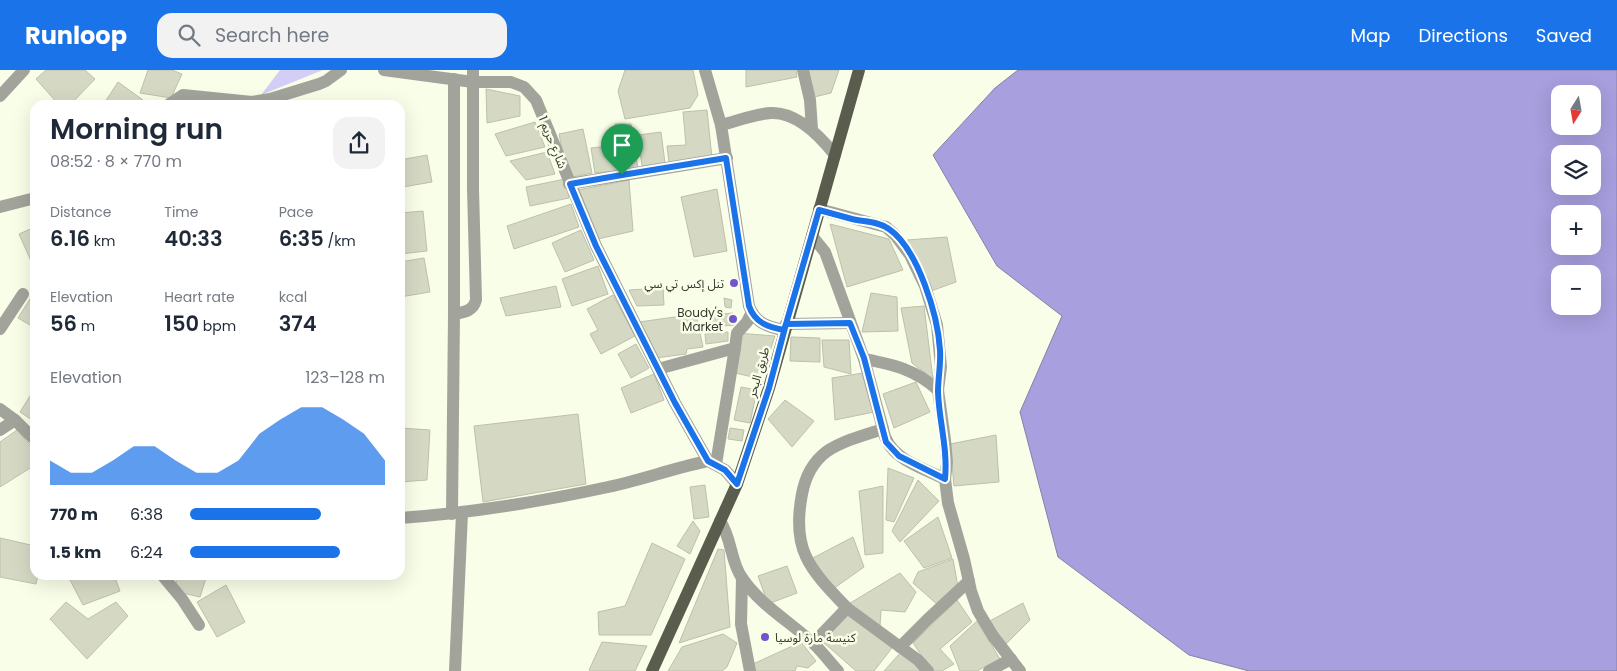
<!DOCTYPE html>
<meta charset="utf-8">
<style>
body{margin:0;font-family:Poppins,"Noto Sans Arabic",sans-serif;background:#f2f2f3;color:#1f2937;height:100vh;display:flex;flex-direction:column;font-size:19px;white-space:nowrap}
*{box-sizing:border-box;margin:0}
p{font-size:16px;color:#747a83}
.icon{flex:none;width:28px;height:28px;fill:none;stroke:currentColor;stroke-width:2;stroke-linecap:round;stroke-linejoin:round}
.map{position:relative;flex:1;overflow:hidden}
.panel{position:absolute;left:30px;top:30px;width:375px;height:480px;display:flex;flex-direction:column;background:#fff;border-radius:15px;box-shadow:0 5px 20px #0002}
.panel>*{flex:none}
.needle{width:32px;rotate:191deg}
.fabs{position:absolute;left:1551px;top:15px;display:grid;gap:10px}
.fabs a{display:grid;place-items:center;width:50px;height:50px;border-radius:10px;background:#fff;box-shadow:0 5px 20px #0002;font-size:25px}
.pin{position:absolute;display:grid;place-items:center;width:42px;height:42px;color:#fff;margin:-51px -21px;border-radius:50% 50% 50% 0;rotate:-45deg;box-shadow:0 0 5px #0007}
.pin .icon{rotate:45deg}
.round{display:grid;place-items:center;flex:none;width:52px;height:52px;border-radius:15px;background:#f2f2f3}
.summary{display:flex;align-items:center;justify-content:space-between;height:85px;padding:0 20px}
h1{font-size:28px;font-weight:600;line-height:38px}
.metrics{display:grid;grid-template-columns:repeat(3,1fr);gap:8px;height:85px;padding:5px 20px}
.metrics div{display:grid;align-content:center}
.metrics b{font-size:21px;font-weight:600}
.metrics small{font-size:14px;font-weight:400}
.metrics p{font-size:14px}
.chart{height:140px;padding:10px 20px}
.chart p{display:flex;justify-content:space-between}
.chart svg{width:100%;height:90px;margin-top:5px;fill:#1a73e8;opacity:.7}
ul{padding:0 20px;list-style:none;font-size:16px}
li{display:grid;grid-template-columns:80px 60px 1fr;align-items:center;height:38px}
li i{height:12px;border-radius:6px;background:#1a73e8}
header{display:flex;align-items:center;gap:30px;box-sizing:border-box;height:70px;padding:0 25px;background:#1a73e8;color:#fff}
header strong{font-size:24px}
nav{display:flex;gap:28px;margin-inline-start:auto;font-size:18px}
.search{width:350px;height:45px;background:#f2f2f3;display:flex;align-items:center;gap:12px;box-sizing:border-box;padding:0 18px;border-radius:15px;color:#747a83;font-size:19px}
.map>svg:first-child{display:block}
</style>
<header>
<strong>Runloop</strong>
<div class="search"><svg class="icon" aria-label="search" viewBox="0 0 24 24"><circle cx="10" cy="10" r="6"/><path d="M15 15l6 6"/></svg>Search here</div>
<nav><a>Map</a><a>Directions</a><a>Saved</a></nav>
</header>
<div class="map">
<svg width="1617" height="601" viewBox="0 0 1617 601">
<rect width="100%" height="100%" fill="#f9fee8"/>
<polygon fill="#d2cef5" points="280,0 323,0 261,25"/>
<path fill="#a79fde" stroke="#8580aa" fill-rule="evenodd" d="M1018 0H1617V601H1249L1189 585 1058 487 1020 342 1062 246 997 196 933 85 995 18ZM1560 24H1592V56H1560ZM1560 84H1592V116H1560ZM1560 144H1592V176H1560ZM1560 204H1592V236H1560Z"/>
<g fill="#d5d9c4" stroke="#bdc1ac">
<polygon points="46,0 85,0 95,9 70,35 59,35 36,9"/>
<polygon points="148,0 172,0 182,4 171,28 140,23"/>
<polygon points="625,0 693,0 698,25 690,38 625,49 618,21"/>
<polygon points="746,0 796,0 797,7 746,17"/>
<polygon points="808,0 839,0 831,23 814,27"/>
<polygon points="118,12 143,30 139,35 103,35"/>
<polygon points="486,19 520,26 520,46 487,53"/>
<polygon points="707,40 712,88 669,93 667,76 686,75 683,42"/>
<polygon points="535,52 545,77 506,86 495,64"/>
<polygon points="615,54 631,54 638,99 595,103 591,78 617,75"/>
<polygon points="583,59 592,103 568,108 559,64"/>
<polygon points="661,62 665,93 642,96 638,65"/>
<polygon points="547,82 555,104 526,110 510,91"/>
<polygon points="427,85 432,112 403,117 400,104 400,90"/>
<polygon points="565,109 569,128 530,136 526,117"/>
<polygon points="629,110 633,161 598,169 573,121"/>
<polygon points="717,119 727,181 694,187 681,127"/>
<polygon points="571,134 579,157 514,179 507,156"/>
<polygon points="423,141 427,181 400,184 400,143"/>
<polygon points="830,154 889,169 903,200 847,217"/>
<polygon points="35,157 35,189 31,191 19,164"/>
<polygon points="581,160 594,190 565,202 552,173"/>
<polygon points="947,167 956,212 931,221 907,170"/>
<polygon points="424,188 430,222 400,227 400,192"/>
<polygon points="598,196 608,224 572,236 562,209"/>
<polygon points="556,216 561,237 506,246 500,228"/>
<polygon points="663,218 664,235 637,236 629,220"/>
<polygon points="35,221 35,258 18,248"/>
<polygon points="871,223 897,227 898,261 862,262"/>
<polygon points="613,225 635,266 601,284 590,264 598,260 587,239"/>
<polygon points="724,228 732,230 731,238 725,237"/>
<polygon points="924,236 933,309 912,293 901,238"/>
<polygon points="733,243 734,255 713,257 712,245"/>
<polygon points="696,244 703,277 687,279 686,284 656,288 639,252"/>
<polygon points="728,262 728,271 706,274 705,264"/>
<polygon points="737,263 775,266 761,309 731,302"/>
<polygon points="791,267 820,268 820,292 790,291"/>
<polygon points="822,270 849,270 851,304 824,297"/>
<polygon points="636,274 649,298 631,308 618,284"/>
<polygon points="863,303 874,342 835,350 832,308"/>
<polygon points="654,304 664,330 631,343 621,318"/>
<polygon points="916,312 930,342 894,358 883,324"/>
<polygon points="741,317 757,320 750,353 734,350"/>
<polygon points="35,318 35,352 20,342"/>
<polygon points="785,330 814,351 792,377 768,349"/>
<polygon points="578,344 586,414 483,432 474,356"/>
<polygon points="400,358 430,360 427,410 400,412"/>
<polygon points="730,358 744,360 742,371 728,369"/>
<polygon points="17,360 35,381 35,395 0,417 0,372"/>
<polygon points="996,365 999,412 954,416 950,374"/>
<polygon points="888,398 914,408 894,452 886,450"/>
<polygon points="918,410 939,431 900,472 892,461"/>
<polygon points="705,415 709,447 694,449 690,417"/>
<polygon points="883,416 883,483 865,485 859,421"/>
<polygon points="938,447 952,488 924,498 904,471"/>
<polygon points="693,451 700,461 690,484 677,476"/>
<polygon points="853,467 864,497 833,519 811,489"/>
<polygon points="0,468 35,476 35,505 38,505 36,514 0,507"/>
<polygon points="652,473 685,489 651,565 599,565 598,542 625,536"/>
<polygon points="718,479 724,480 730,557 679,573"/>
<polygon points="953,489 958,517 938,535 913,513 918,502"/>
<polygon points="787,496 797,523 768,534 758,506"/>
<polygon points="900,503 916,522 905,542 881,540 880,556 847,535"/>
<polygon points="72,505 114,505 120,521 83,535 68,506"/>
<polygon points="175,505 207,505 200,527 178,522"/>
<polygon points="226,515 245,552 217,567 197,532"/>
<polygon points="957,530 972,552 940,579 954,594 942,601 932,601 913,573"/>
<polygon points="66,532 88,549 116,532 128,546 87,589 50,549"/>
<polygon points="1023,533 1030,550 1006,574 988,552"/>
<polygon points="847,544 892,578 874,601 856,601 823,572"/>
<polygon points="977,551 1000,589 977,601 960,601 950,576"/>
<polygon points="723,564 737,573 727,597 722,601 668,601 682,577"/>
<polygon points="602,572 647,576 635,601 591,601 589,600"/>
<polygon points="801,572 816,591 808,598 797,596 795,601 755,601 753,594"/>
<polygon points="901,582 923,601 884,601"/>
</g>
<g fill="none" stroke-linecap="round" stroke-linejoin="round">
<g stroke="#a2a49b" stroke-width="12">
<polyline points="384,0 473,12 511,12 524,17 536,30 596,176 675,333 708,391"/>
<polyline points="705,0 721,55"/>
<polyline points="803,0 810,30 812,59"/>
<polyline points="0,26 24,0"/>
<polyline points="168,35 183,25 252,32 270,29 319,14 326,11 341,0"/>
<polyline points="569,114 727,88"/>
<polyline points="0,137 35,128"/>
<polyline points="819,139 886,157 895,165 910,185 925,216 937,255 941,297 938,320"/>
<path d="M812 166 825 182 864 289C894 295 915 299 938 320L945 370 947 392 945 409 948 433 964 489 971 521 978 541 993 566 1020 601"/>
<path d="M454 244C465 242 473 241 476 230L473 119V0"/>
<polyline points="786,254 850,253"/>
<polyline points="0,259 23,224"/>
<path d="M784 260C768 257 755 253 749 236L721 55C737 51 754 44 771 43 797 42 820 66 835 85"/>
<polyline points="658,299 735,278 737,263 747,252 752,242"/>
<polyline points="0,339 15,350 35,370"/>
<path d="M883 359C888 389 921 397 945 409"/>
<polyline points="0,360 15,350"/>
<polyline points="716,394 735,278"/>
<polyline points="452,444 454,244 454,9"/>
<path d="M400 448C470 443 539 432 608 417 641 410 674 398 708 391L725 400 737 414"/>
<path d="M720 451C732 468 730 491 742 508 761 536 791 552 815 575 823 583 830 592 838 601"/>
<polyline points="162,505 182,529 199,555"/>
<polyline points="742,508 741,554 750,601"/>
<path d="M847 538C810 499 791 481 802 424 805 408 813 392 826 382 842 371 864 365 883 359L864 289"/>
<polyline points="815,575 822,564 847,538 918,590 928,601"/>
<polyline points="900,577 927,550 969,511"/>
<polyline points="455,601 462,443"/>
<polyline points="989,601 1011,589"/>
</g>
<polyline stroke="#5a5d4e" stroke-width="12" points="652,601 737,414 769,318 859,0"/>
</g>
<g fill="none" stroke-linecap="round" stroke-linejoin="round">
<g stroke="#fff" stroke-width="10">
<path id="route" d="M622 105 570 114 596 176 675 333 708 391 725 400 737 414 769 318 786 254 850 253 864 288 886 372 899 386 945 409C948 379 939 351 938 322 938 308 941 294 940 280 938 246 918 179 889 159 878 151 864 152 852 149 841 146 830 143 819 140L786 254 784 260C768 257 755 253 749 236L726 88 622 105"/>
</g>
<use href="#route" stroke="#1a73e8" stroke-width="6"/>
</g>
<g fill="#7154ce" stroke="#f9fee8" stroke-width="2">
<circle cx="734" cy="213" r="5"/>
<circle cx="733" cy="249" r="5"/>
<circle cx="765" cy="567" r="5"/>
</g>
<g text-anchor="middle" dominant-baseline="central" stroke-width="5" stroke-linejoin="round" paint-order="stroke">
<g font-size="12" fill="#36382f" stroke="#f9fee8">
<text transform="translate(553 72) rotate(68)">شارع حريم 1</text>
<text transform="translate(758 302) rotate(-74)">طريق البحر</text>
</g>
<g font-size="12" fill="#36382f" stroke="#f9fee8" text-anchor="end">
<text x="724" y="213">تنل إكس تي سي</text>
<text x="723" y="242">Boudy's<tspan x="723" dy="14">Market</tspan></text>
<text x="775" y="567" text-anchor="start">كنيسة مارة لوسيا</text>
</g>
</g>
</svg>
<div class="fabs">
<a><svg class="needle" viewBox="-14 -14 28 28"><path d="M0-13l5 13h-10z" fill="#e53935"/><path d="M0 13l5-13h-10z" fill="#747a83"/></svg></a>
<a><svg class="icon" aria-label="layers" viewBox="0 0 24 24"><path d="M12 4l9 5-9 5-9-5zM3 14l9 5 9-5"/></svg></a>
<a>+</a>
<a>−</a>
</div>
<div class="pin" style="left:622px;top:105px;background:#1e9e55"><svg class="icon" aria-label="arrive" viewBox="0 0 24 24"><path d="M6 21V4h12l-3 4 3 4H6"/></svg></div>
<section class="panel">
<div class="summary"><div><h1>Morning run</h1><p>08:52 · 8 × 770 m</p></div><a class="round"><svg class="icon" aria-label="share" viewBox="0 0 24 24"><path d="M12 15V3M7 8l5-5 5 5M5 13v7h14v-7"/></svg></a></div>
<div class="metrics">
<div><p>Distance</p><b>6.16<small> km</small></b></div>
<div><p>Time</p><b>40:33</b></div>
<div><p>Pace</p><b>6:35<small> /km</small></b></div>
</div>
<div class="metrics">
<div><p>Elevation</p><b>56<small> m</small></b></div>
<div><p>Heart rate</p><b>150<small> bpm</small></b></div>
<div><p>kcal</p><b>374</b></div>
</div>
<div class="chart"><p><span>Elevation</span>123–128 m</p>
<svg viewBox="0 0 160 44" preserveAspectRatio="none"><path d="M0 44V32L10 38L20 38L30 32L40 25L50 25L60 32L70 38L80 38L90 32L100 19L110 12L120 6L130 6L140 12L150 19L160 32V44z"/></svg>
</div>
<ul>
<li><b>770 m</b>6:38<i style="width:67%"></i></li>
<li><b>1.5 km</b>6:24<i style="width:77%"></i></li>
</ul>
</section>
</div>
